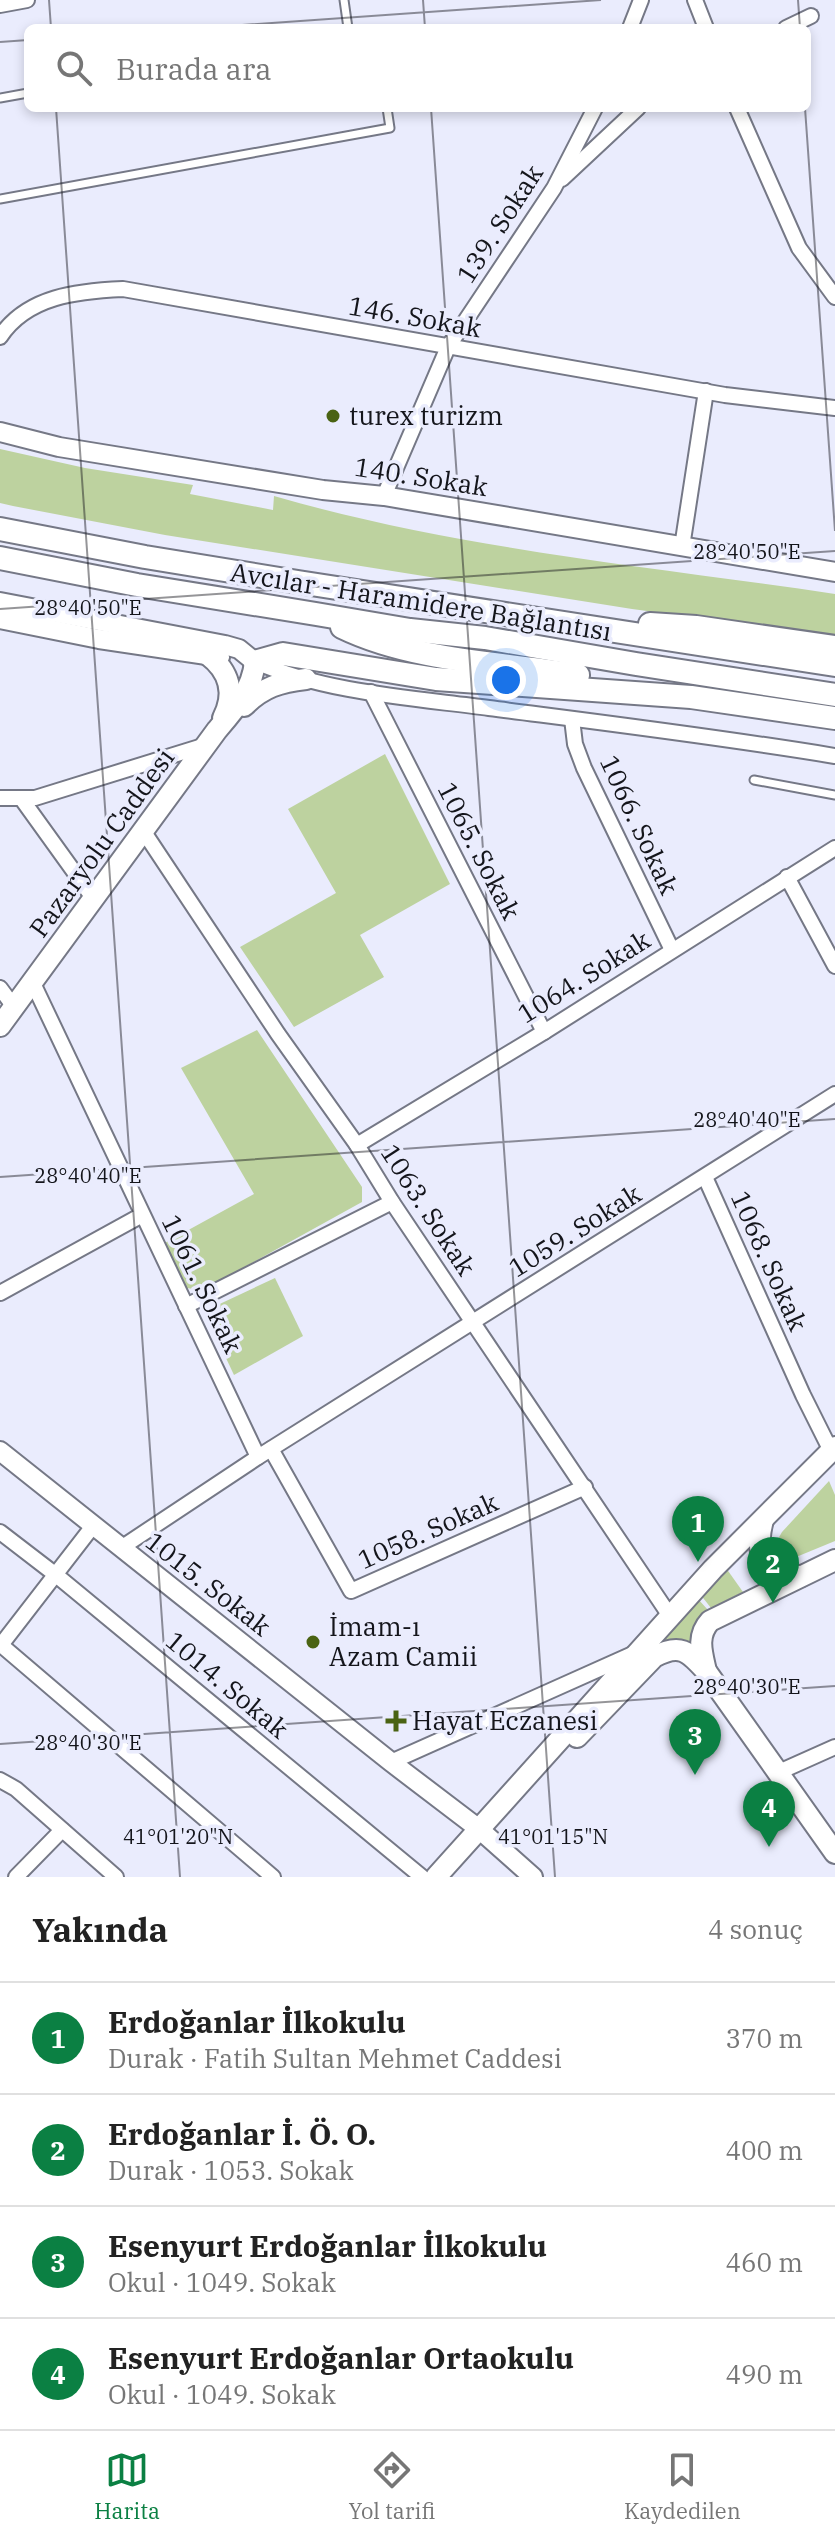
<!DOCTYPE html>
<html lang="tr">
<meta charset="utf-8">
<style>
:root{--surface:#fff;--page:#f2f2f2;--text:#222;--muted:#767676;--line:#e0e0e0;--accent:#0b8043}
body{margin:0;font-family:"IBM Plex Serif",serif;background:var(--page);color:var(--text)}
.you{position:absolute;left:506px;top:680px;width:28px;height:28px;margin:-20px;border:6px solid #fff;border-radius:50%;background:#1a73e8;box-shadow:0 0 0 12px #1a73e833}
.badge{display:grid;place-items:center;width:52px;height:52px;border-radius:50%;background:var(--accent);color:#fff;font-size:26px;font-weight:700}
.pin{position:absolute;translate:-50% -66px;filter:drop-shadow(0 2px 4px #0008)}
.pin::after{content:'';position:absolute;top:42px;width:28px;height:24px;background:inherit;clip-path:polygon(0 0,100% 0,50% 100%)}
.list{margin:0;padding:0;list-style:none}
h2{display:flex;justify-content:space-between;align-items:center;height:104px;margin:0;padding:0 32px;font-size:34px}
h2 small{font-size:26px;font-weight:400;color:var(--muted)}
.list li{display:grid;grid-template-columns:52px 1fr auto;gap:24px;align-items:center;box-sizing:border-box;height:112px;padding:0 32px;border-top:2px solid var(--line)}
.list b{display:block;font-size:30px;white-space:nowrap}
.list p{margin:0;font-size:26px;white-space:nowrap;color:var(--muted)}
.list em{font-size:26px;font-style:normal;color:var(--muted)}
.icon{flex:none;width:44px;height:44px;fill:none;stroke:currentColor;stroke-width:2;stroke-linecap:round;stroke-linejoin:round}
.map{position:relative;flex:none;width:835px;height:1877px;overflow:hidden}
.search{position:absolute;background:var(--surface);box-shadow:0 4px 12px #0003;left:24px;right:24px;top:24px;height:88px;display:flex;align-items:center;gap:20px;box-sizing:border-box;padding:0 28px;border-radius:12px;color:var(--muted);font-size:30px}
.sheet{height:552px;background:var(--surface)}
nav{display:flex;justify-content:space-around;align-items:center;box-sizing:border-box;height:112px;border-top:2px solid var(--line);background:var(--surface);font-size:22px;color:var(--muted)}
nav a{display:grid;justify-items:center;gap:4px}
nav .on{color:var(--accent)}
.map>svg:first-child{display:block}
</style>
<div class="map">
<svg width="835" height="1877" viewBox="0 0 835 1877">
<rect width="100%" height="100%" fill="#eaecfd"/>
<g fill="#bdd29f">
<path d="M 0,449 L 85,468 L 193,485 L 190,494 L 273,510 L 274,496 C 457,549 647,566 835,594 L 835,636 L 632,609 L 165,535 L 13,506 L 0,503 Z"/>
<polygon points="385,754 450,884 360,935 384,977 294,1027 240,947 336,893 288,809"/>
<polygon points="257,1030 362,1187 362,1202 203,1290 186,1288 161,1245 254,1194 181,1068"/>
<polygon points="275,1278 303,1336 234,1375 209,1322 209,1309"/>
<polygon points="829,1481 835,1495 835,1541 784,1562 778,1539 782,1532"/>
<polygon points="726,1568 743,1592 711,1608 700,1594"/>
<polygon points="698,1599 708,1610 694,1625 689,1644 675,1640 659,1644"/>
</g>
<g fill="none" stroke-linecap="round" stroke-linejoin="round">
<defs>
<g id="service">
<polyline points="344,0 348,28"/>
<polyline points="0,98 28,93"/>
<polyline points="0,199 390,128 387,108"/>
<polyline points="754,780 835,795"/>
</g>
<g id="minor">
<polyline points="695,0 706,28"/>
<polyline points="0,5 27,0"/>
<polyline points="630,28 641,0"/>
<polyline points="786,28 811,16"/>
<polyline points="737,108 799,248 835,297"/>
<polyline points="562,179 638,108"/>
<path d="M 0,337 C 27,296 78,291 123,289 L 725,395 L 835,408"/>
<polyline points="384,496 448,347 554,188 595,108"/>
<polyline points="682,547 706,391"/>
<path d="M 256,662 C 326,693 414,698 489,708 C 605,723 720,737 835,756"/>
<polyline points="371,692 544,1032"/>
<polyline points="572,719 575,744 584,768 672,950"/>
<polyline points="0,798 35,798 206,745"/>
<polyline points="21,798 93,898"/>
<polyline points="144,832 278,1034 357,1145 392,1202 670,1616"/>
<polyline points="787,877 835,966"/>
<polyline points="32,981 258,1457 121,1548"/>
<polyline points="0,988 14,1007"/>
<polyline points="357,1145 544,1032 835,848"/>
<polyline points="705,1177 803,1395 831,1451"/>
<polyline points="0,1293 142,1215"/>
<polyline points="186,1306 392,1202"/>
<polyline points="271,1449 351,1591 585,1487"/>
<polyline points="258,1457 835,1094"/>
<polyline points="0,1532 56,1575 422,1877"/>
<polyline points="0,1644 273,1877"/>
<polyline points="1,1645 93,1526"/>
<polyline points="391,1762 635,1653"/>
<polyline points="779,1772 835,1747"/>
<polyline points="0,1780 16,1789 116,1877"/>
<polyline points="16,1877 62,1830"/>
</g>
<g id="tertiary">
<polyline points="0,432 59,447 323,490 384,496 835,572"/>
<polyline points="0,602 225,645 239,649 255,662"/>
<polyline points="0,619 99,639 220,657"/>
<polyline points="0,1451 391,1762 479,1829 533,1877"/>
</g>
<g id="secondary">
<path d="M 208,655 C 229,671 236,693 223,718"/>
<path d="M 244,706 C 263,687 280,682 306,679"/>
<path d="M 0,1026 L 217,730 C 235,709 252,690 255,662"/>
<path d="M 763,1520 C 754,1553 763,1576 801,1576"/>
<path d="M 706,1671 C 702,1653 696,1636 710,1621 L 835,1560"/>
<path d="M 577,1737 L 654,1657 C 680,1643 688,1651 706,1671 L 835,1853"/>
<polyline points="436,1877 713,1569 835,1447"/>
</g>
<g id="trunk">
<polyline points="0,529 145,557 298,582 835,665"/>
<polyline points="0,558 137,585 316,614 410,630 485,638 636,664 835,695"/>
<polyline points="650,624 696,627 835,647"/>
<path d="M 342,627 C 412,661 502,663 578,675"/>
<polyline points="255,662 283,654 436,679 691,697 835,718"/>
</g>
</defs>
<use href="#service" stroke="#757886" stroke-width="11"/>
<use href="#minor" stroke="#757886" stroke-width="18"/>
<use href="#tertiary" stroke="#757886" stroke-width="22"/>
<use href="#secondary" stroke="#757886" stroke-width="24"/>
<use href="#trunk" stroke="#757886" stroke-width="26"/>
<use href="#service" stroke="#fff" stroke-width="7"/>
<use href="#minor" stroke="#fff" stroke-width="14"/>
<use href="#tertiary" stroke="#fff" stroke-width="18"/>
<use href="#secondary" stroke="#fff" stroke-width="20"/>
<use href="#trunk" stroke="#fff" stroke-width="22"/>
</g>
<path fill="none" stroke="#14151b" stroke-width="2" stroke-opacity="0.45" d="M 49,0 L 51,28M 423,0 L 425,28M 798,0 L 800,28M 200,28 L 601,0M 0,42 L 28,40M 56,108 L 180,1877M 431,108 L 555,1877M 805,108 L 835,531M 0,609 L 835,551M 0,1177 L 835,1119M 0,1744 L 835,1686"/>
<g fill="#4a6313" stroke="#eaecfd" stroke-width="3">
<circle cx="333" cy="416" r="8"/>
<circle cx="313" cy="1642" r="8"/>
<path d="M392 1709h8v8h8v8h-8v8h-8v-8h-8v-8h8z"/>
</g>
<g text-anchor="middle" stroke-width="7" stroke-linejoin="round" paint-order="stroke">
<g font-size="26" fill="#14151b" stroke="#eaecfd">
<text transform="translate(500 224) rotate(-57)" y="9">139. Sokak</text>
<text transform="translate(415 317) rotate(10)" y="9">146. Sokak</text>
<text transform="translate(421 477) rotate(9)" y="9">140. Sokak</text>
<text transform="translate(421 602) rotate(9)" y="9">Avcılar - Haramidere Bağlantısı</text>
<text transform="translate(639 825) rotate(65)" y="9">1066. Sokak</text>
<text transform="translate(102 843) rotate(-54)" y="9">Pazaryolu Caddesi</text>
<text transform="translate(479 851) rotate(63)" y="9">1065. Sokak</text>
<text transform="translate(584 977) rotate(-32)" y="9">1064. Sokak</text>
<text transform="translate(428 1210) rotate(57)" y="9">1063. Sokak</text>
<text transform="translate(575 1231) rotate(-32)" y="9">1059. Sokak</text>
<text transform="translate(769 1261) rotate(66)" y="9">1068. Sokak</text>
<text transform="translate(202 1284) rotate(64)" y="9">1061. Sokak</text>
<text transform="translate(428 1531) rotate(-24)" y="9">1058. Sokak</text>
<text transform="translate(208 1584) rotate(38)" y="9">1015. Sokak</text>
<text transform="translate(227 1685) rotate(40)" y="9">1014. Sokak</text>
</g>
<g font-size="26" fill="#14151b" stroke="#eaecfd" text-anchor="start">
<text x="349" y="425">turex turizm</text>
<text x="329" y="1636">İmam-ı<tspan x="329" dy="30">Azam Camii</tspan></text>
<text x="412" y="1730">Hayat Eczanesi</text>
</g>
</g>
<g font-size="20" text-anchor="middle" fill="#14151b" stroke="#eaecfd" stroke-width="7" stroke-linejoin="round" paint-order="stroke">
<text x="747" y="559">28°40'50"E</text>
<text x="88" y="615">28°40'50"E</text>
<text x="747" y="1127">28°40'40"E</text>
<text x="88" y="1183">28°40'40"E</text>
<text x="747" y="1694">28°40'30"E</text>
<text x="88" y="1750">28°40'30"E</text>
<text x="178" y="1844">41°01'20"N</text>
<text x="553" y="1844">41°01'15"N</text>
</g>
</svg>
<div class="you"></div>
<div class="pin badge" style="left:698px;top:1562px">1</div>
<div class="pin badge" style="left:773px;top:1603px">2</div>
<div class="pin badge" style="left:695px;top:1775px">3</div>
<div class="pin badge" style="left:769px;top:1847px">4</div>
<div class="search"><svg class="icon" aria-label="search" viewBox="0 0 24 24"><circle cx="10" cy="10" r="6"/><path d="M15 15l6 6"/></svg>Burada ara</div>
</div>
<section class="sheet">
<h2>Yakında<small>4 sonuç</small></h2>
<ul class="list">
<li><span class="badge">1</span><div><b>Erdoğanlar İlkokulu</b><p>Durak · Fatih Sultan Mehmet Caddesi</p></div><em>370 m</em></li>
<li><span class="badge">2</span><div><b>Erdoğanlar İ. Ö. O.</b><p>Durak · 1053. Sokak</p></div><em>400 m</em></li>
<li><span class="badge">3</span><div><b>Esenyurt Erdoğanlar İlkokulu</b><p>Okul · 1049. Sokak</p></div><em>460 m</em></li>
<li><span class="badge">4</span><div><b>Esenyurt Erdoğanlar Ortaokulu</b><p>Okul · 1049. Sokak</p></div><em>490 m</em></li>
</ul>
</section>
<nav>
<a class="on"><svg class="icon" aria-label="map" viewBox="0 0 24 24"><path d="M3 6l6-2 6 2 6-2v14l-6 2-6-2-6 2zM9 4v14M15 6v14"/></svg>Harita</a>
<a><svg class="icon" aria-label="directions" viewBox="0 0 24 24"><path d="M12 3l9 9-9 9-9-9zM9 14v-3h6M13 9l2 2-2 2"/></svg>Yol tarifi</a>
<a><svg class="icon" aria-label="saved" viewBox="0 0 24 24"><path d="M7 4h10v16l-5-4-5 4z"/></svg>Kaydedilen</a>
</nav>
